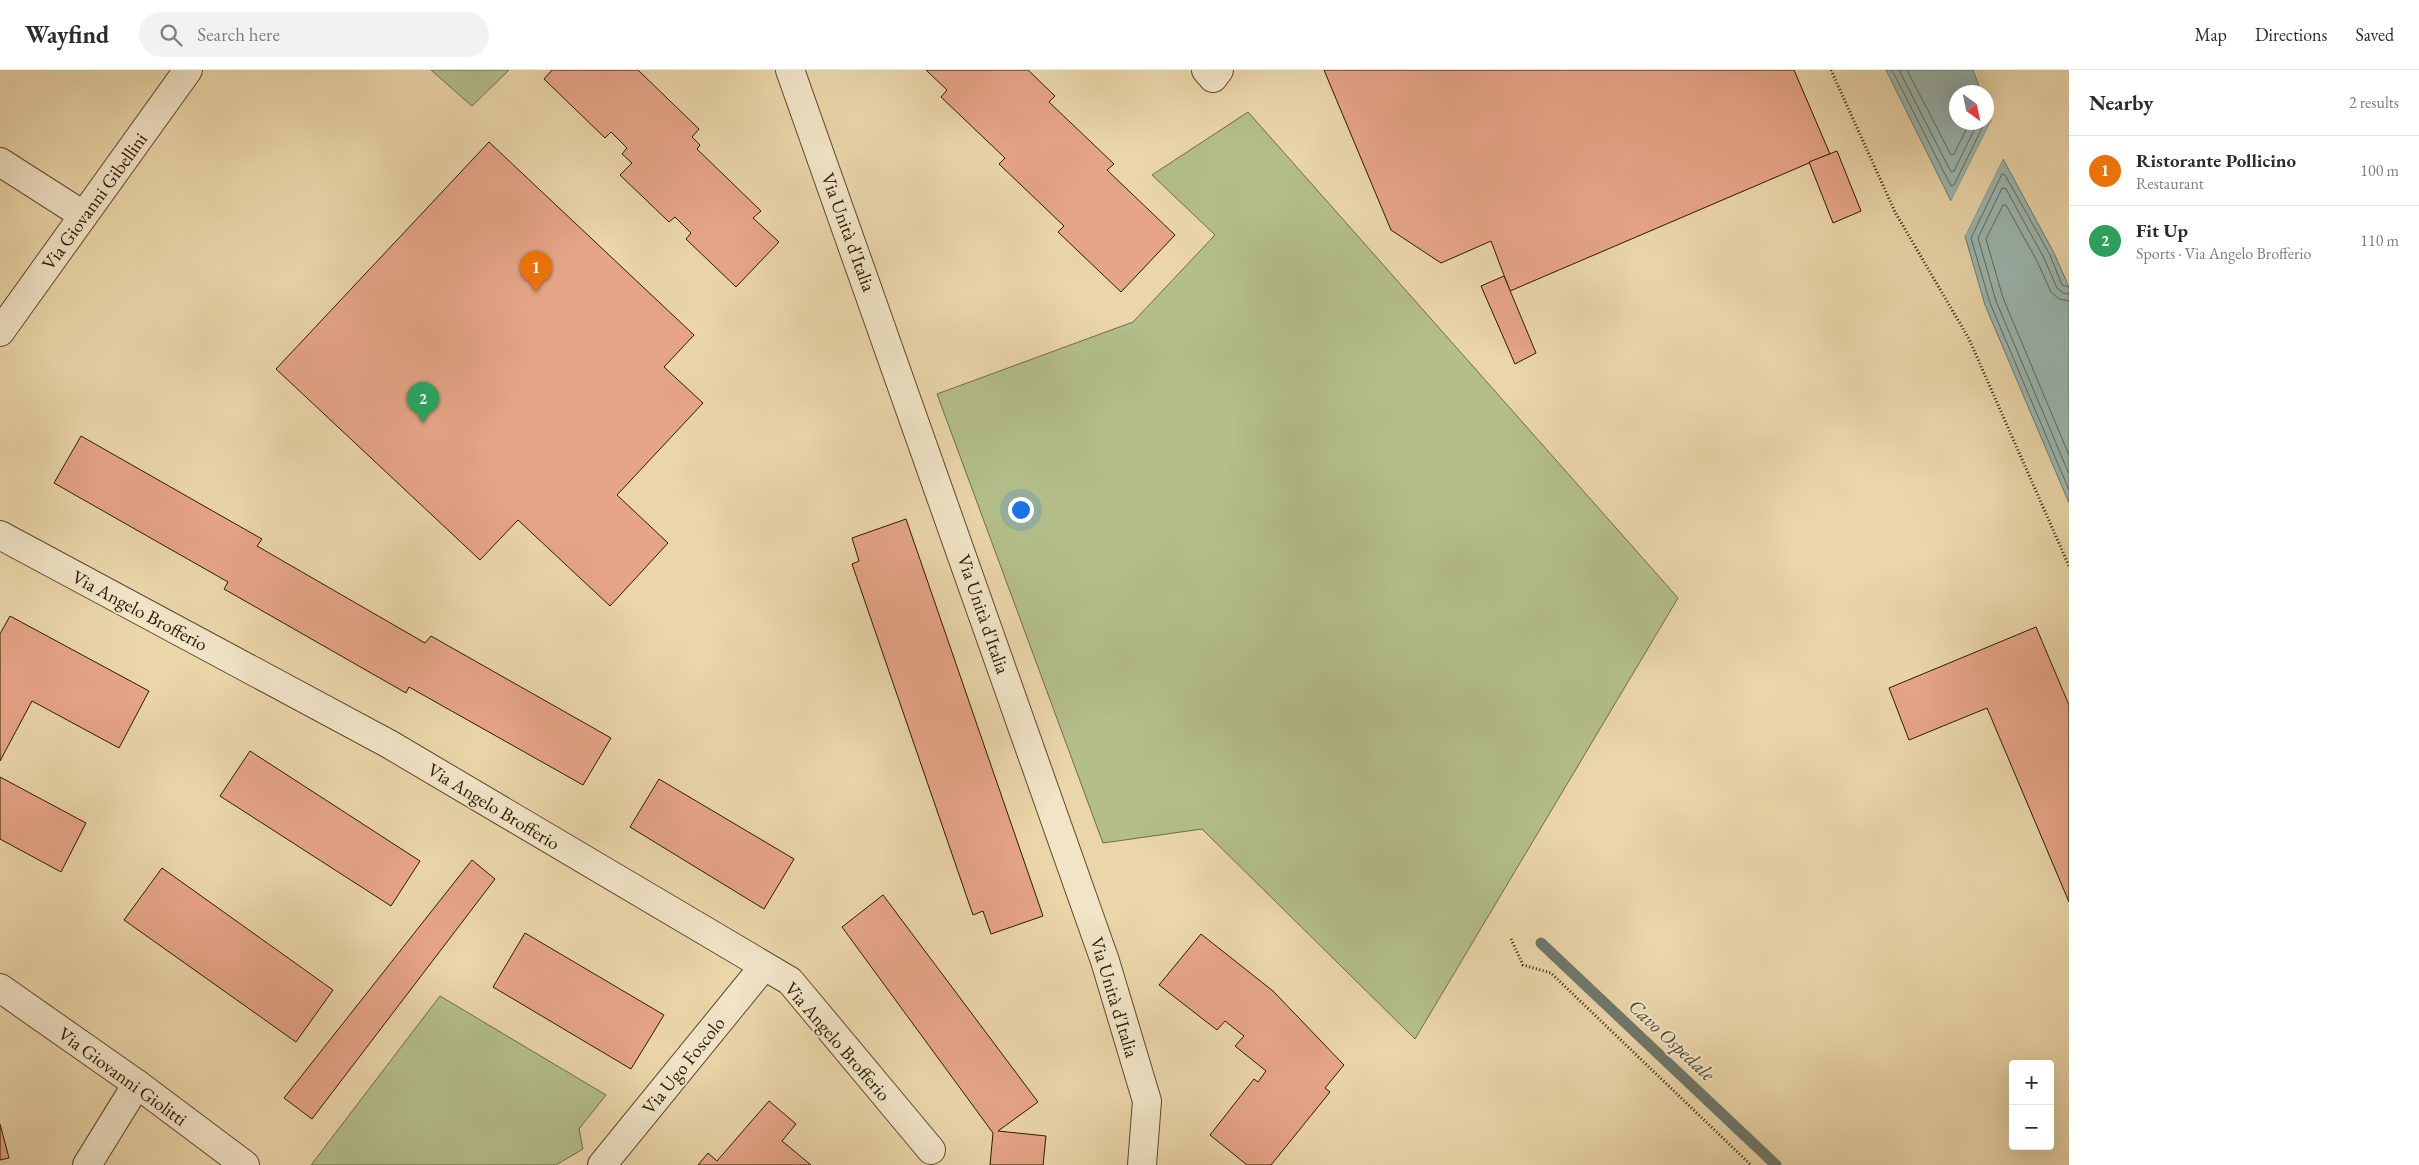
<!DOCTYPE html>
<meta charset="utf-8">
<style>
:root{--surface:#fff;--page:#f2f2f3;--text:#2b2b33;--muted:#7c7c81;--line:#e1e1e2;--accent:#8f2418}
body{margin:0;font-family:"EB Garamond",serif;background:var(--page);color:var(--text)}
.controls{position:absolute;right:15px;bottom:15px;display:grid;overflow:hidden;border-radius:5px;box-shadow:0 5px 20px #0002}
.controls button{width:45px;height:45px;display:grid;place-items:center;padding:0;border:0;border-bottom:1px solid var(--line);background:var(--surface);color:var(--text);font:25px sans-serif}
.compass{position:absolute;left:1949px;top:15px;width:45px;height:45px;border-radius:50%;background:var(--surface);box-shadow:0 5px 20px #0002;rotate:147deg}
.you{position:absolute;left:1020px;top:439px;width:18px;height:18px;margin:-12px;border:4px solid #fff;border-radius:50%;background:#1a73e8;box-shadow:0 0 0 8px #1a73e833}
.badge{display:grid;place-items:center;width:32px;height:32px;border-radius:50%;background:var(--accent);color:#fff;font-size:16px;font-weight:700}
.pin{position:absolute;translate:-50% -41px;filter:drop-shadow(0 1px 2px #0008)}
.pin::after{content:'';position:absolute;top:26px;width:18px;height:15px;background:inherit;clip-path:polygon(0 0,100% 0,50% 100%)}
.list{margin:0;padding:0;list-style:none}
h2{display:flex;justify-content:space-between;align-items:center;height:65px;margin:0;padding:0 20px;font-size:21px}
h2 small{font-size:16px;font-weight:400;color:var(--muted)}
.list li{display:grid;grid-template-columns:32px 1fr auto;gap:15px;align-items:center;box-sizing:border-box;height:70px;padding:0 20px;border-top:1px solid var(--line)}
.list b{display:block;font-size:19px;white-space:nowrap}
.list p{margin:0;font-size:16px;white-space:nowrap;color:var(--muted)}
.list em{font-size:16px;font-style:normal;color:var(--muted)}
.icon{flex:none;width:28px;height:28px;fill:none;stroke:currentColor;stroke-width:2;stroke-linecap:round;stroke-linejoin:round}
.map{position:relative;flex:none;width:2069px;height:1095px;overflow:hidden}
header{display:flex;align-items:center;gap:30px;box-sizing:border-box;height:70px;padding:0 25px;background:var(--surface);border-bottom:1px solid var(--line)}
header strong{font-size:24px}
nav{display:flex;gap:28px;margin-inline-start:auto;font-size:18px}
.search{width:350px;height:45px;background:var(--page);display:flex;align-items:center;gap:12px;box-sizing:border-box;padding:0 18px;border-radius:28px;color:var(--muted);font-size:19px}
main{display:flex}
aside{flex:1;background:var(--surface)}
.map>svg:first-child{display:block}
</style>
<header>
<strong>Wayfind</strong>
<div class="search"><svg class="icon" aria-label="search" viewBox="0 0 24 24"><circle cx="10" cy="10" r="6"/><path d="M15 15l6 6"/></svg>Search here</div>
<nav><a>Map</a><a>Directions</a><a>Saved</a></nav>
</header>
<main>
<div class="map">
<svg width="2069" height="1095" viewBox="0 0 2069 1095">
<rect width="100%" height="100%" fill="#ead6a9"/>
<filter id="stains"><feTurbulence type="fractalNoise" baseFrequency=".004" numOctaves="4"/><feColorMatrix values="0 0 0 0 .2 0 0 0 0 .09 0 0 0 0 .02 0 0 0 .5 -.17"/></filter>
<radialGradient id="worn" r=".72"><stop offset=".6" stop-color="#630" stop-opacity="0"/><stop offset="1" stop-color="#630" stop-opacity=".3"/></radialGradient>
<g fill="#b3be8b" stroke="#706c46">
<polygon points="431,0 509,0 472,36"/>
<polygon points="1248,42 1678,528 1415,969 1202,759 1103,773 937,324 1133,252 1215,165 1152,105"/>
<polygon points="440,926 606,1025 579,1059 583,1079 556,1095 311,1095"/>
</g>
<g fill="#9ab7b1" stroke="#6e786b">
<polygon points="1886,0 1973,0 1981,22 1956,22 1956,52 1986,52 1987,38 1991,51 1951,131"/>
<polygon points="2003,89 2054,183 2069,217 2069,433 1985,235 1965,166"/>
</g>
<g fill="#ead6a9">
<polygon points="1991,51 1993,54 1952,134 1951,131"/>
<polygon points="2003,86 2003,89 1965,166 1964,163"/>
</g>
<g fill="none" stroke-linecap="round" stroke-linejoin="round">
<g stroke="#636859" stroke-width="1">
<polyline points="1892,0 1951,116 1954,115 1985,52"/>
<polyline points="1899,0 1951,102 1954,101 1978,52"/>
<polyline points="1907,0 1951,85 1954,84 1970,52"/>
<polyline points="2069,217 2062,215 2050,185 2005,105 2002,104 1971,168 1990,233 2069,420"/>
<polyline points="2069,224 2063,223 2057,218 2044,188 2006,119 2002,118 1978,168 1996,231 2069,404"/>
<polyline points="2069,231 2059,229 2051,222 2037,191 2006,135 2003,135 1986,169 2003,228 2069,385"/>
</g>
<polyline stroke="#6e786b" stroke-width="11" points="1541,873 1776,1095"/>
</g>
<g fill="#e6a587" stroke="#2c1a01">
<polygon points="552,0 638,0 699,59 692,67 700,75 697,79 761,141 753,148 779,172 736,217 686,169 691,163 675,147 669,152 620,105 632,93 622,84 627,78 611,62 605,68 544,9"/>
<polygon points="926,0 1028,0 1055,26 1049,32 1114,94 1107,100 1175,165 1121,222 1058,162 1064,156 999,94 1005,88 941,27 947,20"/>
<polygon points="1324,0 1794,0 1830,84 1510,221 1491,171 1441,193 1391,160"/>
<polygon points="489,72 694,265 664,297 703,333 617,425 668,473 610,536 518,450 480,490 276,299"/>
<polygon points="1837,81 1861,141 1833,153 1809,92"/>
<polygon points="1504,206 1536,283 1515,294 1481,216"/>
<polygon points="81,366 262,469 257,476 425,573 431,566 611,668 583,715 409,617 406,623 224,519 228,512 54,413"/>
<polygon points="906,449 1043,846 991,864 983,841 973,845 852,494 859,491 852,468"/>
<polygon points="10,546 149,621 119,678 32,631 0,691 0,564"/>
<polygon points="2036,557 2069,635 2069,832 1987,638 1909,670 1889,618"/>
<polygon points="250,681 420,791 391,836 220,726"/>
<polygon points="0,707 86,753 61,802 0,769"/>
<polygon points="659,709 794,789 764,839 630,757"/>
<polygon points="472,790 495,809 312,1049 284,1028"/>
<polygon points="162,798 333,920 296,972 124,850"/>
<polygon points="883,825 1038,1032 998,1061 1046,1066 1043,1095 990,1095 993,1063 842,857"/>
<polygon points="525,863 664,945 631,999 493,917"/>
<polygon points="1201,864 1273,921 1344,995 1325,1018 1330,1022 1271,1095 1247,1095 1210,1065 1254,1009 1258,1012 1266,1001 1235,976 1244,966 1225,951 1217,960 1159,915"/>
<polygon points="769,1031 796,1054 782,1071 811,1095 698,1095 708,1083 717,1091"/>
<polygon points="0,1054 9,1088 0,1090"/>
</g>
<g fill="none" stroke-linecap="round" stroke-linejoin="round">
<defs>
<g id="minor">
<polyline points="790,0 1105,891 1147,1031 1142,1095"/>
<polyline points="1206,0 1213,8 1219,0"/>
<polyline points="0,92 83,145"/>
<polyline points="0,262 188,0"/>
<polyline points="0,465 389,674 790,911 931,1080"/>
<polyline points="0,918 137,1014 245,1095"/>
<polyline points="87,1095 137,1014"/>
<polyline points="602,1095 764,896"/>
</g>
</defs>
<use href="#minor" stroke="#5c492b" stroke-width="30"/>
<g stroke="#2c1a01" stroke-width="3" stroke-dasharray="1 2.5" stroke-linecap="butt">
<polyline points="1831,0 1895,142 1969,269 2069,496"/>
<polyline points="1511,869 1523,895 1551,903 1751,1095"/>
</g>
<use href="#minor" stroke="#f1e4c7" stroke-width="28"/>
</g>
<g text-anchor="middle" stroke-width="4" stroke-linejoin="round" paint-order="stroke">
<g font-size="19" fill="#2c1a01" stroke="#f1e4c7">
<text transform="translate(94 131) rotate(-54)" y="7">Via Giovanni Gibellini</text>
<text transform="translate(849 162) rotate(70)" y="7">Via Unità d'Italia</text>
<text transform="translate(140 540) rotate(28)" y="7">Via Angelo Brofferio</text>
<text transform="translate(984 544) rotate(71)" y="7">Via Unità d'Italia</text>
<text transform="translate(494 736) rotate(31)" y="7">Via Angelo Brofferio</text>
<text transform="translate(1115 927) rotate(73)" y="7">Via Unità d'Italia</text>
<text transform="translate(838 971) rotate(49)" y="7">Via Angelo Brofferio</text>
<text transform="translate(683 995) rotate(-51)" y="7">Via Ugo Foscolo</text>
<text transform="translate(123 1006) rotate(36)" y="7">Via Giovanni Giolitti</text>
</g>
<g font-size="20" font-style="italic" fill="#4d4936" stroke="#f1e4c7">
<text transform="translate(1672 970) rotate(43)" y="7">Cavo Ospedale</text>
</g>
</g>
<rect width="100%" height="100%" filter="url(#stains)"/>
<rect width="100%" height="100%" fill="url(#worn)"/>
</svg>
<div class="controls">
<button>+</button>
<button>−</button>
</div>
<svg class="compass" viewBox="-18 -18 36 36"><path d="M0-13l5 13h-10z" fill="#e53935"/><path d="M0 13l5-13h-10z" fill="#7c7c81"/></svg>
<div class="you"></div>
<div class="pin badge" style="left:536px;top:222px;background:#e8710a">1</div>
<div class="pin badge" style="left:423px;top:353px;background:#2e9e5b">2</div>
</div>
<aside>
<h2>Nearby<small>2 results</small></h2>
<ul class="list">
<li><span class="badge" style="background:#e8710a">1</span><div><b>Ristorante Pollicino</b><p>Restaurant</p></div><em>100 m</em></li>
<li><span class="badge" style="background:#2e9e5b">2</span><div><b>Fit Up</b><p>Sports · Via Angelo Brofferio</p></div><em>110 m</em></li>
</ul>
</aside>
</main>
